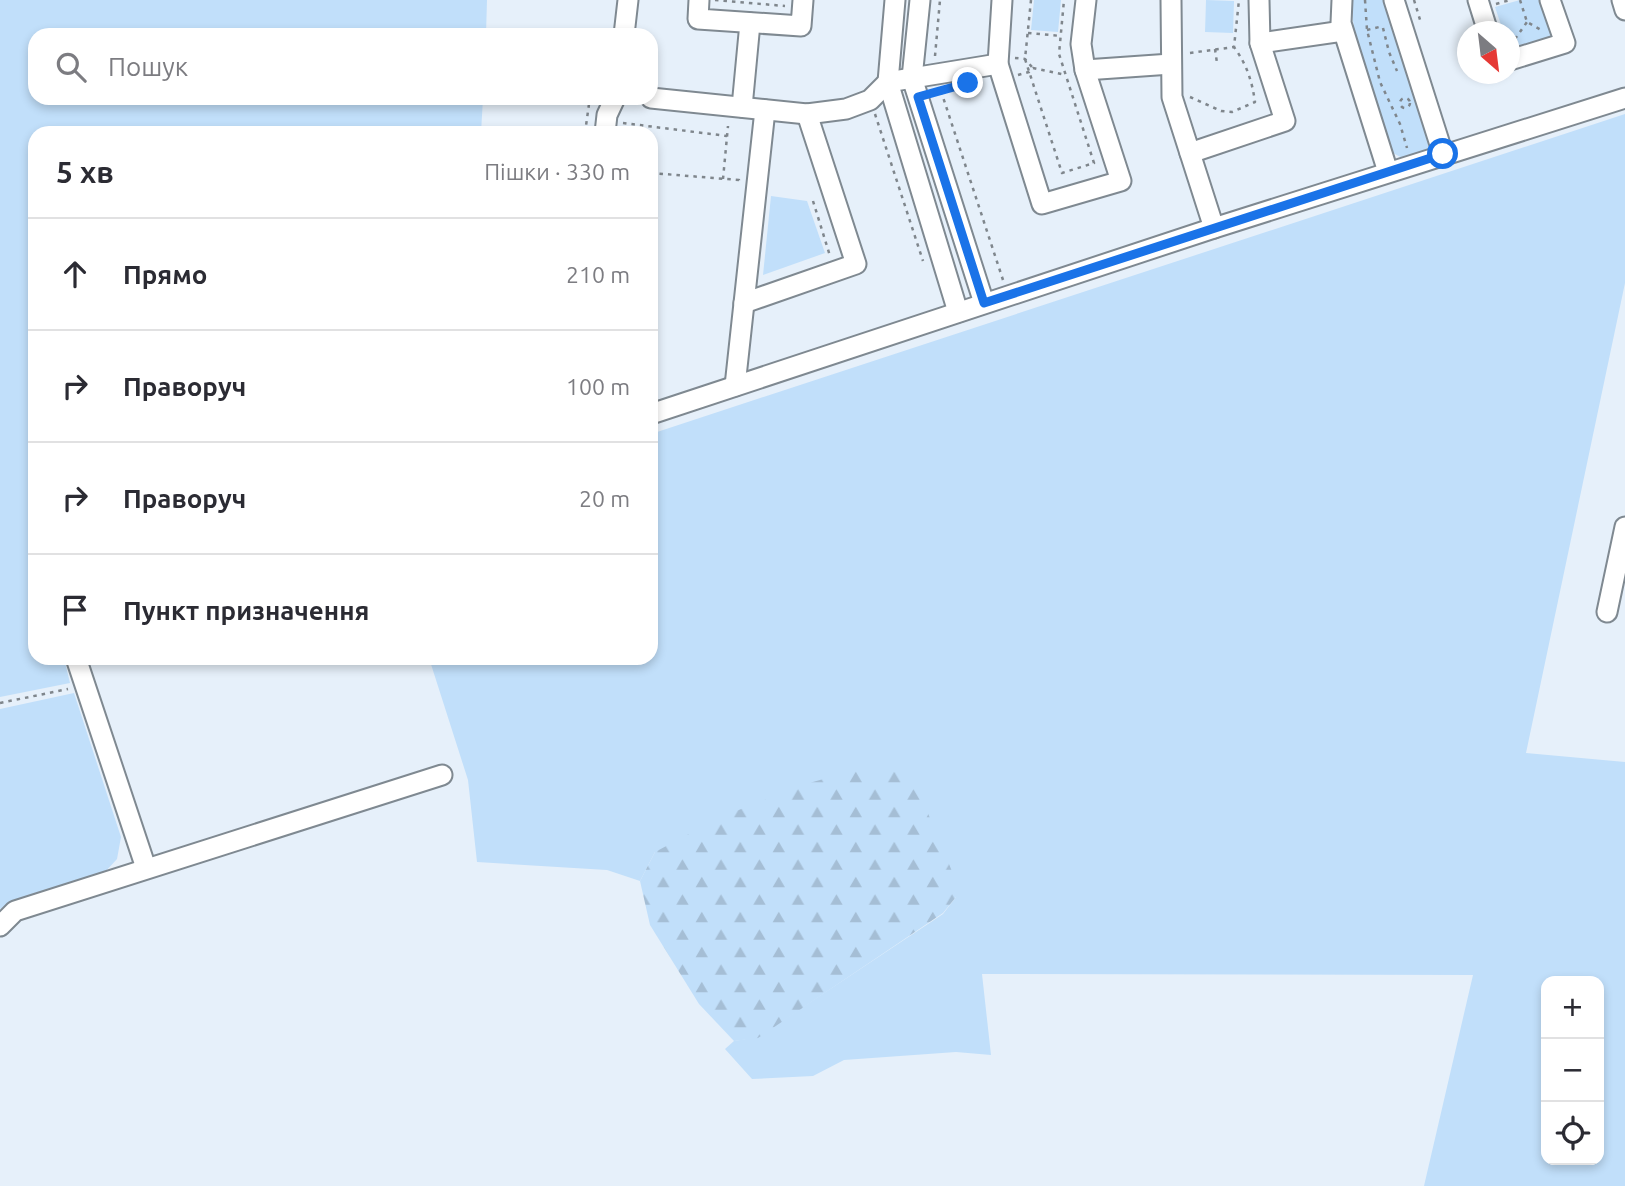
<!DOCTYPE html>
<html lang="uk">
<meta charset="utf-8">
<style>
:root{--surface:#fff;--page:#f2f2f3;--text:#2b2b33;--muted:#7c7c81;--line:#e1e1e2}
body{margin:0;font-family:Ubuntu,sans-serif;background:var(--page);color:var(--text)}
.controls{position:absolute;right:21px;bottom:21px;display:grid;overflow:hidden;border-radius:14px;box-shadow:0 4px 10px #0003}
.controls button{width:63px;height:63px;display:grid;place-items:center;padding:0;border:0;border-bottom:2px solid var(--line);background:var(--surface);color:var(--text);font:35px sans-serif}
.compass{position:absolute;left:1457px;top:21px;width:63px;height:63px;border-radius:50%;background:var(--surface);box-shadow:0 4px 10px #0003;rotate:152deg}
.stop{position:absolute;width:21px;height:21px;margin:-16px;border:5px solid #1a73e8;border-radius:50%;background:#fff}
.stop.end{background:#1a73e8;border-color:#fff;box-shadow:0 2px 7px #0008}
.list{margin:0;padding:0;list-style:none}
h2{display:flex;justify-content:space-between;align-items:center;height:91px;margin:0;padding:0 28px;font-size:30px}
h2 small{font-size:23px;font-weight:400;color:var(--muted)}
.list li{display:grid;grid-template-columns:46px 1fr auto;gap:21px;align-items:center;box-sizing:border-box;height:112px;padding:0 28px;border-top:2px solid var(--line)}
.list b{display:block;font-size:26px;white-space:nowrap}
.list em{font-size:23px;font-style:normal;color:var(--muted)}
.icon{flex:none;width:38px;height:38px;fill:none;stroke:currentColor;stroke-width:2;stroke-linecap:round;stroke-linejoin:round}
.map{position:relative;flex:none;width:1625px;height:1186px;overflow:hidden}
.search{position:absolute;background:var(--surface);box-shadow:0 4px 10px #0003;left:28px;top:28px;width:630px;height:77px;display:flex;align-items:center;gap:18px;box-sizing:border-box;padding:0 24px;border-radius:21px;color:var(--muted);font-size:26px}
.panel{position:absolute;background:var(--surface);box-shadow:0 4px 10px #0003;left:28px;top:126px;width:630px;height:539px;border-radius:21px}
.map>svg:first-child{display:block}
</style>
<div class="map">
<svg width="1625" height="1186" viewBox="0 0 1625 1186">
<defs>
<pattern id="forest-firs" width="22" height="20" patternUnits="userSpaceOnUse" patternTransform="scale(1.75)"><rect width="22" height="20" fill="#c1dffa"/><path d="M5 1l3.5 6h-7zM16 11l3.5 6h-7z" fill="#a5bed5"/></pattern>
</defs>
<rect width="100%" height="100%" fill="#e6f0fa"/>
<g fill="#c1dffa" fill-rule="evenodd">
<polygon points="0,0 487,0 486,35 35,35 35,98 483,98 481,133 35,133 35,658 64,658 70,683 0,697"/>
<polygon points="1034,0 1061,0 1058,32 1031,30"/>
<polygon points="1206,0 1234,1 1233,33 1205,32"/>
<path d="M 1352,0 L 1390,0 L 1432,151 L 1406,160 L 1393,153 C 1379,110 1350,43 1352,0 Z"/>
<polygon points="1520,0 1545,0 1556,35 1510,51 1510,32 1503,31 1495,7"/>
<path d="M 1625,114 L 1625,283 L 1526,753 L 1625,762 L 1625,1186 L 1424,1186 L 1473,975 L 982,974 L 991,1055 L 956,1052 L 844,1060 L 813,1076 L 752,1079 L 725,1049 L 734,1041 L 758,1037 L 943,914 L 956,897 L 655,852 L 640,881 L 607,870 L 477,862 L 468,780 L 429,658 L 651,658 L 651,434 ZM 1546,981 L 1599,981 L 1599,1160 L 1546,1160 Z"/>
<polygon points="771,196 807,201 825,253 763,275"/>
<polygon points="74,693 121,837 117,859 104,873 13,901 0,909 0,709"/>
</g>
<polygon fill="url(#forest-firs)" points="896,764 910,770 956,881 956,897 943,913 758,1038 734,1041 699,1004 650,925 640,881 655,852 723,816 806,784 858,769"/>
<g fill="none" stroke-linecap="round" stroke-linejoin="round">
<defs>
<g id="minor">
<polyline points="699,0 698,19 801,26 803,0"/>
<polyline points="895,0 888,82 958,312"/>
<polyline points="920,0 912,78 984,303"/>
<polyline points="1002,0 998,64 1042,204 1121,181 1085,70 1081,44 1086,0"/>
<polyline points="1171,0 1172,97 1214,228"/>
<polyline points="1342,0 1341,23 1388,172"/>
<polyline points="1394,0 1443,154"/>
<polyline points="1478,0 1488,32"/>
<polyline points="1622,0 1625,10"/>
<polyline points="624,35 628,0"/>
<polyline points="1260,43 1343,31"/>
<polyline points="1510,60 1565,43 1550,0"/>
<polyline points="1085,70 1171,64"/>
<polyline points="651,98 807,114 846,109 870,100 888,82 998,64"/>
<polyline points="742,107 750,23"/>
<polyline points="605,133 607,115 615,98"/>
<polyline points="1190,153 1285,121 1260,43 1259,0"/>
<polyline points="744,303 856,264 807,114"/>
<polyline points="735,386 765,110"/>
<polyline points="651,414 1214,228 1625,98"/>
<polyline points="1607,612 1625,527"/>
<polyline points="77,661 146,868"/>
<polyline points="0,926 15,911 442,775"/>
</g>
</defs>
<use href="#minor" stroke="#7f8991" stroke-width="23"/>
<g stroke="#7f868c" stroke-width="2.5" stroke-dasharray="3.5 5" stroke-linecap="butt">
<polyline points="715,0 785,6"/>
<polyline points="1031,0 1025,59 1062,173 1094,163 1059,54 1064,0"/>
<polyline points="1365,0 1367,30 1380,82 1400,124 1407,148"/>
<polyline points="1414,0 1421,23"/>
<polyline points="1520,0 1527,22 1543,31"/>
<polyline points="1496,4 1510,0"/>
<polyline points="1383,28 1389,52 1397,71"/>
<polyline points="1367,30 1383,26"/>
<polyline points="1028,33 1061,36"/>
<polyline points="1515,39 1527,22"/>
<polyline points="1215,49 1217,63"/>
<polyline points="1190,53 1234,47"/>
<polyline points="935,56 940,0"/>
<polyline points="1015,58 1025,59 1032,67"/>
<polyline points="1487,74 1489,74"/>
<polyline points="1018,75 1029,72 1033,68 1066,75"/>
<polyline points="941,91 1003,280"/>
<path d="M 1190,97 L 1221,111 L 1232,112 L 1255,102 C 1252,81 1247,65 1234,47 L 1239,0"/>
<circle cx="1405" cy="103" r="5"/>
<polyline points="875,114 923,261"/>
<polyline points="623,123 727,136"/>
<polyline points="585,133 589,104"/>
<polyline points="651,173 739,180 739,183"/>
<polyline points="723,179 728,126"/>
<polyline points="813,201 830,256"/>
<polyline points="0,703 68,689"/>
</g>
<use href="#minor" stroke="#fff" stroke-width="19"/>
</g>
<g fill="none" stroke-linecap="round" stroke-linejoin="round">
<polyline stroke="#1a73e8" stroke-width="9" points="968,83 918,97 984,303 1443,154"/>
</g>
</svg>
<div class="controls">
<button>+</button>
<button>−</button>
<button><svg class="icon" aria-label="locate" viewBox="0 0 24 24"><circle cx="12" cy="12" r="6"/><path d="M12 2v4M12 18v4M2 12h4M18 12h4"/></svg></button>
</div>
<svg class="compass" viewBox="-18 -18 36 36"><path d="M0-13l5 13h-10z" fill="#e53935"/><path d="M0 13l5-13h-10z" fill="#7c7c81"/></svg>
<div class="stop" style="left:1443px;top:154px"></div>
<div class="stop end" style="left:968px;top:83px"></div>
<div class="search"><svg class="icon" aria-label="search" viewBox="0 0 24 24"><circle cx="10" cy="10" r="6"/><path d="M15 15l6 6"/></svg>Пошук</div>
<section class="panel">
<h2>5 хв<small>Пішки · 330 m</small></h2>
<ul class="list">
<li><svg class="icon" aria-label="ahead" viewBox="0 0 24 24"><path d="M12 20V5M6 11l6-6 6 6"/></svg><div><b>Прямо</b></div><em>210 m</em></li>
<li><svg class="icon" aria-label="right" viewBox="0 0 24 24"><path d="M7 20v-9h11M14 6l5 5-5 5"/></svg><div><b>Праворуч</b></div><em>100 m</em></li>
<li><svg class="icon" aria-label="right" viewBox="0 0 24 24"><path d="M7 20v-9h11M14 6l5 5-5 5"/></svg><div><b>Праворуч</b></div><em>20 m</em></li>
<li><svg class="icon" aria-label="arrive" viewBox="0 0 24 24"><path d="M6 21V4h12l-3 4 3 4H6"/></svg><div><b>Пункт призначення</b></div></li>
</ul>
</section>
</div>
